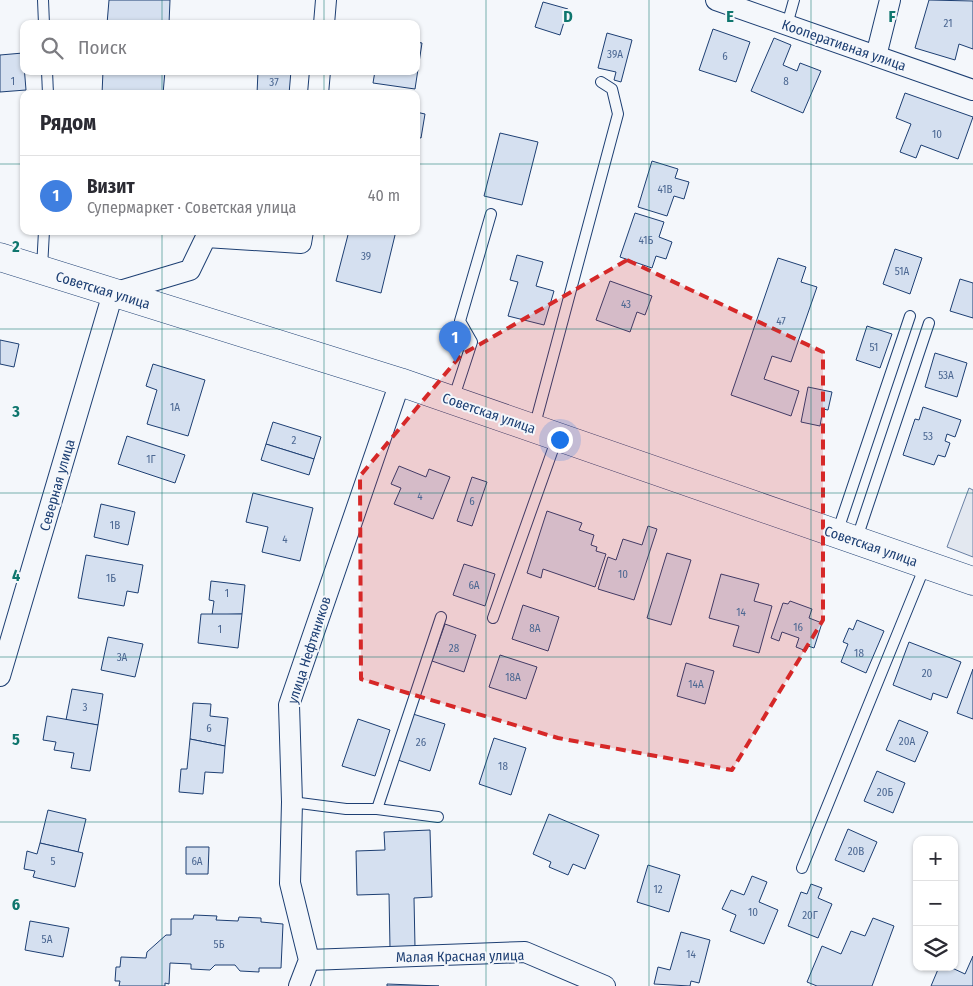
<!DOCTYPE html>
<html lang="ru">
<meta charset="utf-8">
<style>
:root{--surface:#fff;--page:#f2f2f3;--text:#2b2b33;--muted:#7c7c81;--line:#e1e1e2;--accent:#0b8043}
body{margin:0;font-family:"Fira Sans Condensed",sans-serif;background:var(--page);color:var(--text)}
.controls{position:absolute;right:15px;bottom:15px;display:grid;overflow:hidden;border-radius:10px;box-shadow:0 1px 4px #0004}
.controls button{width:45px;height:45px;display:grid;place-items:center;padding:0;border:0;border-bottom:1px solid var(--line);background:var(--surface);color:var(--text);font:25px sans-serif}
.you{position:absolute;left:559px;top:439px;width:18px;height:18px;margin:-12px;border:4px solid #fff;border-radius:50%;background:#1a73e8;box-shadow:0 0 0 8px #1a73e833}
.badge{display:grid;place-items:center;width:32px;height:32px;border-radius:50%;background:var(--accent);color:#fff;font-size:16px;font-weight:700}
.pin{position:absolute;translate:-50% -41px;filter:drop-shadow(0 1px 2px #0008)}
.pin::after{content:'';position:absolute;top:26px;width:18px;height:15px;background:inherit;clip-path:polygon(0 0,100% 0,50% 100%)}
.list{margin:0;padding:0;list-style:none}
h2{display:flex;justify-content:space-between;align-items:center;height:65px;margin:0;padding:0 20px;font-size:21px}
h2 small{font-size:16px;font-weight:400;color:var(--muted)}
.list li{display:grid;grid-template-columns:32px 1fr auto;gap:15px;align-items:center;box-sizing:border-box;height:80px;padding:0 20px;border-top:1px solid var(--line)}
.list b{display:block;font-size:19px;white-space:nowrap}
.list p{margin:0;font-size:16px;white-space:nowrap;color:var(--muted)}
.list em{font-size:16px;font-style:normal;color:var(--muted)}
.icon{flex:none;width:28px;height:28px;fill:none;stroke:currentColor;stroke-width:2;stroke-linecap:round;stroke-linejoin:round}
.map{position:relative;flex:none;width:973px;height:986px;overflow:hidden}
.search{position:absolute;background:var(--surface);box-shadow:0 1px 4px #0004;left:20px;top:20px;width:400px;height:55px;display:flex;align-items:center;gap:12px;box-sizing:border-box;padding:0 18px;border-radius:10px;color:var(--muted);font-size:19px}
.panel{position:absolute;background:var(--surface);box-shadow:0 1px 4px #0004;left:20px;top:90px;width:400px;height:145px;border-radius:10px}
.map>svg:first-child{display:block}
</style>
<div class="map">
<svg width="973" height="986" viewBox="0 0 973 986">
<rect width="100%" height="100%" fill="#f4f7fb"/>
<polygon fill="#e3e8f0" stroke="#687fa3" points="969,488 973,490 973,557 947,547"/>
<g fill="#d5e0f0" stroke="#1d3f73">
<polygon points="109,0 170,0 169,24 107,24"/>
<polygon points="929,0 973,1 973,49 959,44 955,60 915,48"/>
<polygon points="543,2 568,9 560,35 535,27"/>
<polygon points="169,21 206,24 169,24"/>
<polygon points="713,29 750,42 736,82 699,70"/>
<polygon points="607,33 632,40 621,82 614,80 616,72 598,68"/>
<polygon points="774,38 791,45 783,65 797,71 800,63 821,71 803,113 751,91"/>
<polygon points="416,42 422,43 415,89 373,83 375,71 416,71"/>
<polygon points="23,53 26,90 0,92 0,55"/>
<polygon points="103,71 165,71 163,94 102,94"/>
<polygon points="258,71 291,71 289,94 257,94"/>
<polygon points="905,93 973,117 958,159 921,145 916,158 900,152 911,124 896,118"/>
<polygon points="416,112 425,114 421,138 416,137"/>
<polygon points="500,133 538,142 522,205 484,196"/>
<polygon points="652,161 678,169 675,178 689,182 684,199 674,196 667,216 638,207"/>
<polygon points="635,213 664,222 659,237 672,242 666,259 656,256 652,268 620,257"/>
<polygon points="349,231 396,231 381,293 336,281"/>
<polygon points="895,249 922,258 910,294 883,284"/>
<polygon points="517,255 543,262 536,286 554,291 544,325 508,316 518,282 510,280"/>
<polygon points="778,258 806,267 801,282 817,287 791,362 772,356 764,379 799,391 791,416 731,395"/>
<polygon points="960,279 973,283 973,318 950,311"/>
<polygon points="610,281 652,296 645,315 637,312 630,332 596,320"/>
<polygon points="867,326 892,334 880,368 856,360"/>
<polygon points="0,340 19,344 14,367 0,364"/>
<polygon points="935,353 967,363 957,397 925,387"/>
<polygon points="153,364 205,380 188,436 147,424 157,390 146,386"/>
<polygon points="808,387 832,392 828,410 823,409 820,426 801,422"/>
<polygon points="923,407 961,420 955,437 947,434 945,441 950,443 945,457 938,455 934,465 903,455 915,419 919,420"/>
<polygon points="273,422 321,437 314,459 266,444"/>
<polygon points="127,436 185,455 175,483 118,464"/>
<polygon points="266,444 314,459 309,475 261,460"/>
<polygon points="399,466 426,477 429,469 450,477 433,519 394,504 401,488 391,484"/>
<polygon points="472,477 487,482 472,526 457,521"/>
<polygon points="253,493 313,508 300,561 262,552 268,527 246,522"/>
<polygon points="101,504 135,512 128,545 94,537"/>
<polygon points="547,511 582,523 579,530 594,535 591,545 597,547 596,551 606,554 595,587 543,569 541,578 527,573"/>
<polygon points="648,526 657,529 634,600 598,589 608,557 616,560 623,539 642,545"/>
<polygon points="667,553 691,560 671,625 647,618"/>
<polygon points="86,555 143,565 138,593 127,591 124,606 78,598"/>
<polygon points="464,564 495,574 485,606 453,595"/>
<polygon points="721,574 759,584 754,601 772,606 759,653 733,646 739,626 709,618"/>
<polygon points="211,581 245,585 242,614 212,615 214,601 209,600"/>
<polygon points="790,601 812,609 809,618 822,623 814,648 808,646 806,651 796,647 799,638 782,632 779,641 771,638 783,603 788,604"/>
<polygon points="523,605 559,617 548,651 512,639"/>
<polygon points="201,614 242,614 238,648 198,643"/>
<polygon points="857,620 884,631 866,673 841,662 848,644 843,642 849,628 853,630"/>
<polygon points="445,624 476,635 464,672 432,661"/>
<polygon points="108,637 143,644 135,677 101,670"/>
<polygon points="909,642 961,662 947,698 933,693 931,700 893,685"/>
<polygon points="500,655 537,667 526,699 489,687"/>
<polygon points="686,663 714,671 705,704 677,696"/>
<polygon points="973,669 973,719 957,713"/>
<polygon points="72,689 103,694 98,725 66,720"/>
<polygon points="193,703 211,704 210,716 228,718 225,746 190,739"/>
<polygon points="413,714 445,724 430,771 398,760"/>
<polygon points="47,716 98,725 90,771 71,768 74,753 54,750 56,742 43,740"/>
<polygon points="358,719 390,730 375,776 342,766"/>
<polygon points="899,720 928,732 915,762 886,750"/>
<polygon points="494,738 526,748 511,795 479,784"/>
<polygon points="190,739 225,746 223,773 205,772 203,794 179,792 181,769 187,769"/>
<polygon points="877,771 905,783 893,813 864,801"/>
<polygon points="48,810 86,819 78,852 40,843"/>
<polygon points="549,814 599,835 585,869 573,864 568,875 549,867 551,862 533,854"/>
<polygon points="848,829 877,842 864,872 835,860"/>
<polygon points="430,830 432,897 414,898 415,947 390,948 389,894 357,895 356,851 385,850 384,832"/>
<polygon points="40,843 83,853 75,887 33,877 35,871 24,869 27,851 37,854"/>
<polygon points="186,847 209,847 208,874 186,874"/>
<polygon points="648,865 680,875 669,912 637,902"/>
<polygon points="752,876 767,882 759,902 778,910 764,944 730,931 736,915 722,909 731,890 744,895"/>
<polygon points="811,884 822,888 818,898 832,904 818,938 788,926 801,892 807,894"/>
<polygon points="194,915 217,916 216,920 238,921 239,917 261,918 261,922 283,924 281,968 259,968 259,972 240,971 235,965 215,965 210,970 191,969 191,964 170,963 169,984 165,983 165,986 119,986 120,981 115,981 116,967 120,967 121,957 146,958 147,952 166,935 171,935 171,919 193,919"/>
<polygon points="873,918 894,926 872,986 817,986 807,982 822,946 841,954 851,931 865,936"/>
<polygon points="30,921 69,928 63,957 25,950"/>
<polygon points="681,932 710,940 699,983 691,981 690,986 654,984 658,967 670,970"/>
<polygon points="973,956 973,986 931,986 939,967 950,967 965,974"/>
<polygon points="387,984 439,986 387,986"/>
</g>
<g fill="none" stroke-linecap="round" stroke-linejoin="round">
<defs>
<g id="lane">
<polyline points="43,0 44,24"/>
<polyline points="787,25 794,0"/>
<polyline points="47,71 48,94"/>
<polyline points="42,268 44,231"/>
<polyline points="453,400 472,342 460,321 491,214"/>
<polyline points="534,428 618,114 612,89 601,82"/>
<polyline points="837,533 910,316"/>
<polyline points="856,541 929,323"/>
<polyline points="493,618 557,438"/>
<polyline points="292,802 346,809 377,809 441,617"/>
<polyline points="377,809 438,817"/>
<polyline points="802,868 925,566"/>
</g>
<g id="street">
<polyline points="716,0 973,90"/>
<polyline points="324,24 326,0"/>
<polyline points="876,56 890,0"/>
<polyline points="318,94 320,71"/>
<polyline points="0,676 113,293 190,270 206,237 301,243 303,231"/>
<polyline points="309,960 525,952 605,986"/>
<polyline points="299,986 309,960 290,883 292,802 289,705 400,382"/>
</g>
<polyline id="secondary" points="0,257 400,382 973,581"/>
</defs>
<use href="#lane" stroke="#1d3f73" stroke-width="12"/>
<use href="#street" stroke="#1d3f73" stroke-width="22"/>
<use href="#secondary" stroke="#1d3f73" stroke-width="29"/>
<use href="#lane" stroke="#f4f7fb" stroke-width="10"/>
<use href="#street" stroke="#f4f7fb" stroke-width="20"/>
<use href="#secondary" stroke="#f4f7fb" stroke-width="28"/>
</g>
<path fill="#d62828" fill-opacity="0.2" stroke="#d62828" stroke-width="4" stroke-dasharray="10 6" stroke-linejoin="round" d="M 627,260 L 823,352 L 823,620 L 732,770 L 558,738 L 361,679 L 360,476 L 461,355 Z"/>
<path fill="none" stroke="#0f766e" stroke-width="1" stroke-opacity="0.55" d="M 162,0 L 162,24M 324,0 L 324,24M 486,0 L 486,986M 649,0 L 649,986M 811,0 L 811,986M 162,71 L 162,94M 324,71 L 324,94M 0,164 L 24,164M 416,164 L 973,164M 162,231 L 162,986M 324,231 L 324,986M 0,329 L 973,329M 0,493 L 973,493M 0,657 L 973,657M 0,822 L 973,822"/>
<g text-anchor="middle" stroke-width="4" stroke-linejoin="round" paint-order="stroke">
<g font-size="11" fill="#4b6792">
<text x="948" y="27">21</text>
<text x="615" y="58">39А</text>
<text x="725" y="60">6</text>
<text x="13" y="85">1</text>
<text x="786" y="85">8</text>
<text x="274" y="86">37</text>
<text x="937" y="138">10</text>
<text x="665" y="193">41В</text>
<text x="646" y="244">41Б</text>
<text x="366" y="260">39</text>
<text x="902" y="275">51А</text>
<text x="626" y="308">43</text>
<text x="781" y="325">47</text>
<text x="874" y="351">51</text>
<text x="946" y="379">53А</text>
<text x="175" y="411">1А</text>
<text x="928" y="440">53</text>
<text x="294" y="444">2</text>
<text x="151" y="463">1Г</text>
<text x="420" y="500">4</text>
<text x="472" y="505">6</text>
<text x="115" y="529">1В</text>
<text x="285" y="543">4</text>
<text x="623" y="578">10</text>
<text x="111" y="582">1Б</text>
<text x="474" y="589">6А</text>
<text x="227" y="597">1</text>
<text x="741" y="616">14</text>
<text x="798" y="631">16</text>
<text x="535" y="632">8А</text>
<text x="220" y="633">1</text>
<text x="454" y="652">28</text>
<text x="859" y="657">18</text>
<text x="122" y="661">3А</text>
<text x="927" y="677">20</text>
<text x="513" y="681">18А</text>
<text x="696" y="688">14А</text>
<text x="85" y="711">3</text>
<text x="209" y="732">6</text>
<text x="907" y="745">20А</text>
<text x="421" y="746">26</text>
<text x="503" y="770">18</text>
<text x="885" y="796">20Б</text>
<text x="856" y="855">20В</text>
<text x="53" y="865">5</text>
<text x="197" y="865">6А</text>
<text x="658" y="893">12</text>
<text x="753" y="916">10</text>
<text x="810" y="919">20Г</text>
<text x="47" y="943">5А</text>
<text x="219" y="948">5Б</text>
<text x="691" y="958">14</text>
</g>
<g font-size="14" fill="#1d3f73" stroke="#f4f7fb">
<text transform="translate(844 45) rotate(19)" y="5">Кооперативная улица</text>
<text transform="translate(103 290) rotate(17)" y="5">Советская улица</text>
<text transform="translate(489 413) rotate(19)" y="5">Советская улица</text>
<text transform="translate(57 485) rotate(-74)" y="5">Северная улица</text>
<text transform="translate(871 546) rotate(19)" y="5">Советская улица</text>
<text transform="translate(309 650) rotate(-72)" y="5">улица Нефтяников</text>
<text transform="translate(460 956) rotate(-1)" y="5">Малая Красная улица</text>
</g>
</g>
<g font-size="16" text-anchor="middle" font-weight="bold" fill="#0f766e" stroke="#f4f7fb" stroke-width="4" stroke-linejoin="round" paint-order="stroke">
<text x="568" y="22">D</text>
<text x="730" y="22">E</text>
<text x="892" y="22">F</text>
<text x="16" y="252">2</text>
<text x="16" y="417">3</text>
<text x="16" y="581">4</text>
<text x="16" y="745">5</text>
<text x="16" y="910">6</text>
</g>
</svg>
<div class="controls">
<button>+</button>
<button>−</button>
<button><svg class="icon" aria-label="layers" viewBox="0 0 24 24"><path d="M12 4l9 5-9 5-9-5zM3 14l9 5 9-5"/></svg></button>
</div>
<div class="you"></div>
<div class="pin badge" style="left:455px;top:362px;background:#3f7fe0">1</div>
<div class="search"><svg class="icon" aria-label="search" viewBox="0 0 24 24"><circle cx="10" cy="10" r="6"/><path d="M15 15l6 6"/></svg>Поиск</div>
<section class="panel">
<h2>Рядом<small></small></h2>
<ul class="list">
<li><span class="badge" style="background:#3f7fe0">1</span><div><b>Визит</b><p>Супермаркет · Советская улица</p></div><em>40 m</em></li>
</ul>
</section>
</div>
